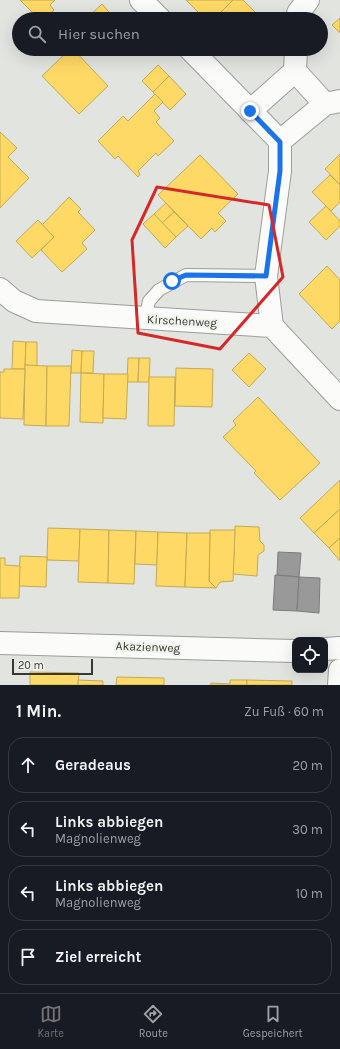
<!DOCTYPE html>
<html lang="de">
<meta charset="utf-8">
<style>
:root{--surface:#171b24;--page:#242831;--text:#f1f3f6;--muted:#9ea1a6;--line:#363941;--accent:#737471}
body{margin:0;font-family:Karla,sans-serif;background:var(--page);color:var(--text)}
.controls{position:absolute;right:12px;bottom:12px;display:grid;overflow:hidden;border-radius:8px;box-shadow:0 4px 16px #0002}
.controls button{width:36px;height:36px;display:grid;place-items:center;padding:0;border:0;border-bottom:1px solid var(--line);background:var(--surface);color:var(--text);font:20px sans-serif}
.scale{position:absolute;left:12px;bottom:10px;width:81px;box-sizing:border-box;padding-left:4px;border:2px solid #373835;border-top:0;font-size:11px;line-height:14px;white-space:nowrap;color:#373835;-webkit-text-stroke:3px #f0f4eb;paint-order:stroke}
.stop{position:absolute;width:12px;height:12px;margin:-9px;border:3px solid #1a73e8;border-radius:50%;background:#fff}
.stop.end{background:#1a73e8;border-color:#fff;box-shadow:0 1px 4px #0008}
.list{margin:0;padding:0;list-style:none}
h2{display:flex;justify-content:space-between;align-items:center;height:52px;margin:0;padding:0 16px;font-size:17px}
h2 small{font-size:13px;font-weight:400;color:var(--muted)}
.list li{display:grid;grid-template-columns:26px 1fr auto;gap:12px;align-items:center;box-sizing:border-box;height:56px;margin:0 8px 8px;padding:0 8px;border:1px solid var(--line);border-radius:16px}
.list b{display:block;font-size:15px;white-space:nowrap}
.list p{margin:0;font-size:13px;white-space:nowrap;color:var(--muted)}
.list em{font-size:13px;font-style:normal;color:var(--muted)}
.icon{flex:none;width:22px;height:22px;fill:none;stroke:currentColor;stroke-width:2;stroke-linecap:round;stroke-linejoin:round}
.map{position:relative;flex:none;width:340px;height:685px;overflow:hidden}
.search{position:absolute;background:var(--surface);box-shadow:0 4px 16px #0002;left:12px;right:12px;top:12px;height:44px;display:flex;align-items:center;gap:10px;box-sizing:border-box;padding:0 14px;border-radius:22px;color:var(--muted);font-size:15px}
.sheet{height:308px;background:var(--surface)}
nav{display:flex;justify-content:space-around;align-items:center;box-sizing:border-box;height:56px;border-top:1px solid var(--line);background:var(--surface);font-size:11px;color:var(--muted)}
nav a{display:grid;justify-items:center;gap:2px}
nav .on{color:var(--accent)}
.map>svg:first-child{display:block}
</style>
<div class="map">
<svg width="340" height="685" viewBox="0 0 340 685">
<rect width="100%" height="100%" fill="#e2e4e0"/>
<g fill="#ffd966" stroke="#c3a957">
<polygon points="20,0 55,0 50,5 54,10 45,19 39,19"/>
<polygon points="186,0 233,0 214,19 205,19"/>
<polygon points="233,0 243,0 256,13 250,19 226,19 220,13"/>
<polygon points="102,4 115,19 86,19"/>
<polygon points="340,18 340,33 332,25"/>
<polygon points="70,49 73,49 108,86 79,114 42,76"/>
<polygon points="158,65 169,76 153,92 142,81"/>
<polygon points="169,76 186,94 170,110 153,92"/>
<polygon points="155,94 163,102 154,111 160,118 156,122 174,141 158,156 156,153 138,171 140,174 138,177 118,156 115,159 98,141 123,116 128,121"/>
<polygon points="0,132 17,148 8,157 29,178 0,208"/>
<polygon points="340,154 340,185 325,169"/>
<polygon points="200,155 238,194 218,213 226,221 215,232 212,228 201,239 158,195"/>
<polygon points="330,175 340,185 340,202 331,211 312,192"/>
<polygon points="69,197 81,209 78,212 95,230 82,243 87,249 62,272 41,250 54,237 42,225"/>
<polygon points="166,203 174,212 162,223 154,214"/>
<polygon points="326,206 340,221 340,226 326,240 309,222"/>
<polygon points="174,212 188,226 176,237 162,223"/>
<polygon points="154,214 176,237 165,248 143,224"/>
<polygon points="38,220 54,237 32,258 16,241"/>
<polygon points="327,266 340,280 340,321 332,329 299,294"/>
<polygon points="13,341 26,342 25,369 12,369"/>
<polygon points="26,342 37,342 37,366 25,365"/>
<polygon points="72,350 82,351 81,373 71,373"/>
<polygon points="82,351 94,351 93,373 81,373"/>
<polygon points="249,353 266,369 249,387 232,370"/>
<polygon points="128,358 139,358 138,382 127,382"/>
<polygon points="139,358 150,358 149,382 138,382"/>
<polygon points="25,365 47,366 46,426 24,425"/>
<polygon points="47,366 71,366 69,426 46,426"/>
<polygon points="176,368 213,369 212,407 175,406"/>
<polygon points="4,369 25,369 23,419 0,418 0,372 4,372"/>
<polygon points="81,373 104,374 103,423 80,422"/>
<polygon points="104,374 128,374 126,419 103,418"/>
<polygon points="149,377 175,377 174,426 148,426"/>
<polygon points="258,397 320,463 280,500 254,473 256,471 223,437 236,425 233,421"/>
<polygon points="340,480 340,509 314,533 300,518"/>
<polygon points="340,509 340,538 329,548 314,533"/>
<polygon points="235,526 259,527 260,541 264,545 264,551 258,555 257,576 233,574"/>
<polygon points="48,528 80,529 79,561 47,560"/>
<polygon points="80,529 109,530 108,583 78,582"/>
<polygon points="109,530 136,531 134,584 108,583"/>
<polygon points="210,530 235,530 233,581 220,582 216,588 209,581"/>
<polygon points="136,531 158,532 157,565 135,564"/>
<polygon points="158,532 187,533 185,587 156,586"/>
<polygon points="187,533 210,533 209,581 216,588 185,587"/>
<polygon points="340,538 340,561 329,548"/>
<polygon points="20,556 47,557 46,587 19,586"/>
<polygon points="0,558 5,558 5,565 20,566 19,598 0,598"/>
<polygon points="30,672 79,673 78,685 30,685"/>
<polygon points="117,677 164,678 164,685 116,685"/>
<polygon points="78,680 103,681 103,685 78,685"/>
<polygon points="230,680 247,680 247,685 210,685 211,683 230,684"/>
<polygon points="247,680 292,681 292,685 247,685"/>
</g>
<g fill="#999" stroke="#7c7c7b">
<polygon points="278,552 301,553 299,577 277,575"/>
<polygon points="275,575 299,577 297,611 273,610"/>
<polygon points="299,577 320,578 319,613 297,611"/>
</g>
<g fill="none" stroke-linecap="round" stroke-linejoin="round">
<defs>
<polyline id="service" points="145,319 149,301 159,290 186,275 266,276"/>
<g id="minor">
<polyline points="141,0 160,19"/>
<polyline points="298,19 298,13 308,0"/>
<polyline points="190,49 280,141 280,171 266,276 272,326"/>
<polyline points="295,71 296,49"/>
<polyline points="250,111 295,71 325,104"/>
<polyline points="280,141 325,104 340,101"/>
<polyline points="0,289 14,301 36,311 272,326 340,399"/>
<polyline points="0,643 295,651"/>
<polyline points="325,649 340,648"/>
<polyline points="339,685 340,670"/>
</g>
</defs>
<use href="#service" stroke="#9c9e9a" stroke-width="14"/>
<use href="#minor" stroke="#9c9e9a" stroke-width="24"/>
<use href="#service" stroke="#fbfbfa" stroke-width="12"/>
<use href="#minor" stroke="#fbfbfa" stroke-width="22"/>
</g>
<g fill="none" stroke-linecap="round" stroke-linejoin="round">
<polyline stroke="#1a73e8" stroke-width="5" points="172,281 186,275 266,276 280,171 280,142 250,111"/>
</g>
<path fill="none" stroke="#d62828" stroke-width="3" stroke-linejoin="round" d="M 157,187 L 269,205 L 283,277 L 220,349 L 138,333 L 132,240 Z"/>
<g text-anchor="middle" stroke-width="4" stroke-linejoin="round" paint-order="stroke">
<g font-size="12" fill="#373835" stroke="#f0f4eb">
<text transform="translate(182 321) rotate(3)" y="4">Kirschenweg</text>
<text transform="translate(148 647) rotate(2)" y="4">Akazienweg</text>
</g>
</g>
</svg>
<div class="controls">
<button><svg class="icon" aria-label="locate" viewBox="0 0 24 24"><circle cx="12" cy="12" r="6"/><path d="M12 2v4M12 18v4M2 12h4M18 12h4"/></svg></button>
</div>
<div class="scale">20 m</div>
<div class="stop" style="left:172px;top:281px"></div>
<div class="stop end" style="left:250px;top:111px"></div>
<div class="search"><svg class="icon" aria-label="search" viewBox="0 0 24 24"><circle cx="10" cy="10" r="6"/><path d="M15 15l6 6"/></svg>Hier suchen</div>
</div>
<section class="sheet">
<h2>1 Min.<small>Zu Fuß · 60 m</small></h2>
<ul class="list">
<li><svg class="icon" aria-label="ahead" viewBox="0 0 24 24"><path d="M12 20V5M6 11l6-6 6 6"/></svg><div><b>Geradeaus</b></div><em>20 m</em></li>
<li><svg class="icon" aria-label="left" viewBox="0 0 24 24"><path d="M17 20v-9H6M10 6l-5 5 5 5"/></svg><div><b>Links abbiegen</b><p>Magnolienweg</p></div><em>30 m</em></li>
<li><svg class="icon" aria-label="left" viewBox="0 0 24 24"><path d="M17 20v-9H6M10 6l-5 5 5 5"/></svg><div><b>Links abbiegen</b><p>Magnolienweg</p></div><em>10 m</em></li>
<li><svg class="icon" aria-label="arrive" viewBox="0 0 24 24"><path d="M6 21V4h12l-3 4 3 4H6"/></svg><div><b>Ziel erreicht</b></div></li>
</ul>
</section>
<nav>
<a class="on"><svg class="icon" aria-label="map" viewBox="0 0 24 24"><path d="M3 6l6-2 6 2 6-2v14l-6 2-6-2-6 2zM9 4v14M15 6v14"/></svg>Karte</a>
<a><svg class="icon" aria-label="directions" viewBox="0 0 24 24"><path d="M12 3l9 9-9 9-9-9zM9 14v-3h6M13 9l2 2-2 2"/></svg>Route</a>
<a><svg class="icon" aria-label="saved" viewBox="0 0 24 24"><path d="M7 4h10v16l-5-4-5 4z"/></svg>Gespeichert</a>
</nav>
